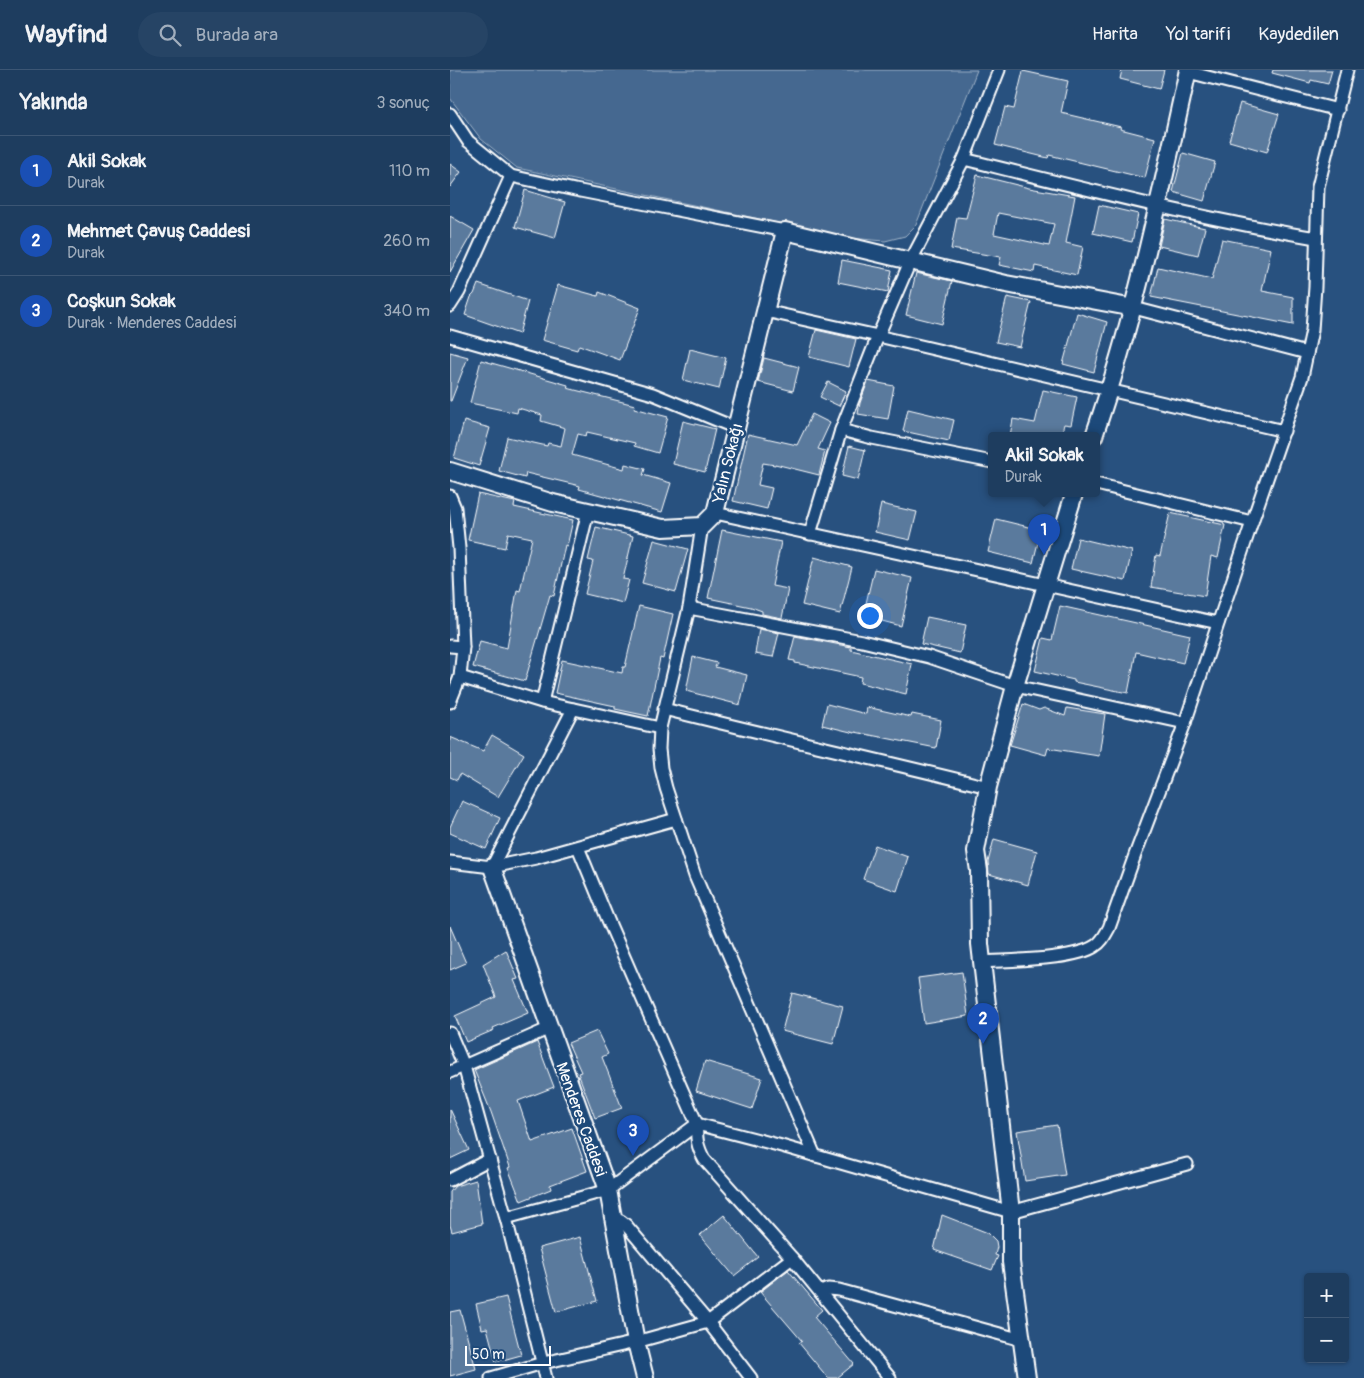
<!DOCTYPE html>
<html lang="tr">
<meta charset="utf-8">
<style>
:root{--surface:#1e3d5f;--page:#264465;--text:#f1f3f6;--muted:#a1aebd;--line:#3c5674;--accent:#ffd166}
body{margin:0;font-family:Pangolin,sans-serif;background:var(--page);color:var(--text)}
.controls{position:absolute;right:15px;bottom:15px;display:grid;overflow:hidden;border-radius:5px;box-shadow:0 1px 4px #0004}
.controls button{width:45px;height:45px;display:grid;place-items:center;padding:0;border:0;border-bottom:1px solid var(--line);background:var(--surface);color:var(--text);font:25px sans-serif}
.scale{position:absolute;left:15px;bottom:12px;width:86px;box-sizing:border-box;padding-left:5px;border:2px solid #fff;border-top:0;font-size:14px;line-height:18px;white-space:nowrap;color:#fff;-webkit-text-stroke:4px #1f4a7a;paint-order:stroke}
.you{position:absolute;left:419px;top:545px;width:18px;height:18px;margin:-12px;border:4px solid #fff;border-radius:50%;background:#1a73e8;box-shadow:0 0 0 8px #1a73e833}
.badge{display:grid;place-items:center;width:32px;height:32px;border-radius:50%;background:var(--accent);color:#fff;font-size:16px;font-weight:700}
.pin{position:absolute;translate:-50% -41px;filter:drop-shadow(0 1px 2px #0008)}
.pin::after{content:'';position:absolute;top:26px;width:18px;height:15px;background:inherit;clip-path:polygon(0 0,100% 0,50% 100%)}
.popup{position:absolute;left:538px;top:362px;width:112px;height:65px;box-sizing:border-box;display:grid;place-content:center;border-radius:5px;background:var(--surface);filter:drop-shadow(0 1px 4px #0005);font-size:16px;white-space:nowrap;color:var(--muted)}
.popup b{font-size:19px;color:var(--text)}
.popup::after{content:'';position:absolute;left:50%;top:100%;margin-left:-10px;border:10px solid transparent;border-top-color:var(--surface)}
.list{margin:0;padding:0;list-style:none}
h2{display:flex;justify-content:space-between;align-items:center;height:65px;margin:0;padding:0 20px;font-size:21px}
h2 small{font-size:16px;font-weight:400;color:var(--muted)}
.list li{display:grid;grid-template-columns:32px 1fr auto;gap:15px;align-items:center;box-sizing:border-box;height:70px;padding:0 20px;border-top:1px solid var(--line)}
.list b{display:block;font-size:19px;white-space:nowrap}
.list p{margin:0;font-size:16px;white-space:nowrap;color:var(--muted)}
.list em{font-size:16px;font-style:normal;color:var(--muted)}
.icon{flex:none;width:28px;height:28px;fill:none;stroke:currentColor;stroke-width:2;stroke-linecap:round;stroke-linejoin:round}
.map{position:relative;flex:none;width:914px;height:1308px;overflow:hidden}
header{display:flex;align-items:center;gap:30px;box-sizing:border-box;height:70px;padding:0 25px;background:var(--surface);border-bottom:1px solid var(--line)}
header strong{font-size:24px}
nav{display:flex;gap:28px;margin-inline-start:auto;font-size:18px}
.search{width:350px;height:45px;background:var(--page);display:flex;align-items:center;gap:12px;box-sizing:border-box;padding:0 18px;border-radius:28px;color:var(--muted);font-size:19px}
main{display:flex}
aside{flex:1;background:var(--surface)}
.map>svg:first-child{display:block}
</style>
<header>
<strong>Wayfind</strong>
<div class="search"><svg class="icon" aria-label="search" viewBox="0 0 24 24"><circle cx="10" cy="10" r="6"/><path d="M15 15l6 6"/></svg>Burada ara</div>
<nav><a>Harita</a><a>Yol tarifi</a><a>Kaydedilen</a></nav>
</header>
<main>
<aside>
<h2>Yakında<small>3 sonuç</small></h2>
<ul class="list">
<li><span class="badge" style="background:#1a4fb4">1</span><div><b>Akil Sokak</b><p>Durak</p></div><em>110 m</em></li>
<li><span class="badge" style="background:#1a4fb4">2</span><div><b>Mehmet Çavuş Caddesi</b><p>Durak</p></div><em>260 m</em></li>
<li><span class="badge" style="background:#1a4fb4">3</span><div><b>Coşkun Sokak</b><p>Durak · Menderes Caddesi</p></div><em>340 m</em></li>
</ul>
</aside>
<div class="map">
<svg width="914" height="1308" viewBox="0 0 914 1308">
<rect width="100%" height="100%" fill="#28517f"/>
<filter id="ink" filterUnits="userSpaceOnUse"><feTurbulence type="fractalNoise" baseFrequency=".02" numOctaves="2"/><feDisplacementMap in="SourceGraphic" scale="10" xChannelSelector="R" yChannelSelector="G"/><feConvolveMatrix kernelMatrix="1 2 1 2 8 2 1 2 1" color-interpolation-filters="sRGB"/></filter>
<g filter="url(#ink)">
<polygon fill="#446890" stroke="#a2b4c8" points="0,0 527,0 466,155 455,166 435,171 400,168 67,98 31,69 0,28"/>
<g fill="#5a7a9d" stroke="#fff" fill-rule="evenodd">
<polygon points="672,0 714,0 709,19 670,9"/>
<polygon points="823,0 882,0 878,14 861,10 860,13 822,3"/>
<polygon points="573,1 618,11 611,43 671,57 670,59 705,68 695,108 599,85 598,88 545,75 555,37 564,39"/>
<polygon points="790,33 829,44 817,82 779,71"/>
<polygon points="733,83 765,92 754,131 723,122"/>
<polygon points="0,94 11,102 0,117"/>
<path d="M 527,105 L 579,118 L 625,126 L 616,173 L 633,177 L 627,205 L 585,196 L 584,202 L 549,195 L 551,187 L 501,179 L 507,147 L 516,148 ZM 548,143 L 604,154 L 599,176 L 544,164 Z"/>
<polygon points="75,120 115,132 105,168 65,157"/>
<polygon points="649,135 688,144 682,172 643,163"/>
<polygon points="0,146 24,160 0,202"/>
<polygon points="715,149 755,158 748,185 709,176"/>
<polygon points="772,169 821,179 812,221 843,227 843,255 701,227 708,197 762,209"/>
<polygon points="392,190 442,200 438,222 388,212"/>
<polygon points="466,203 502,211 492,254 456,245"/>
<polygon points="28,214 78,231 69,264 15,245 21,227 24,224"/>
<polygon points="108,215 148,226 149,222 190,238 170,290 129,275 127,280 92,270"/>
<polygon points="557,227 581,232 570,277 546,272"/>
<polygon points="627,243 657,252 644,302 613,294"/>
<polygon points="366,260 406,269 399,297 359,287"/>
<polygon points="240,279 276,288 269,319 233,310"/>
<polygon points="0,282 18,287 1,331 0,331"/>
<polygon points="314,288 349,297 343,321 308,312"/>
<polygon points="31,290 118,315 117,318 185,335 184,338 218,347 208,383 184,376 185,373 137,362 136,366 128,364 122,385 174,399 175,394 195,399 193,405 221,413 212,442 129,419 130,416 76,403 75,408 49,401 57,367 97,376 98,373 111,376 115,358 91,351 92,345 68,338 67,343 20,333"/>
<polygon points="418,311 444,316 438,349 408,344 410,333"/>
<polygon points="378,312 396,321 389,336 370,327"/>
<polygon points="593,320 627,327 621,355 614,354 611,366 560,366 563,349 585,353"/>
<polygon points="458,339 504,350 499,371 453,361"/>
<polygon points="362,344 380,353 368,379 375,381 369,405 325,394 325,395 313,393 308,415 322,418 317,439 283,431 298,364 347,375"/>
<polygon points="14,351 40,358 29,396 4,388"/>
<polygon points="233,351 265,359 255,402 223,394"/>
<polygon points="399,376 415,380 408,410 392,406"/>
<polygon points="28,424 65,432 64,437 123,450 117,476 115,475 104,526 100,525 75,611 23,597 30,571 57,578 67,520 70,521 82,468 58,463 55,478 18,470"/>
<polygon points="431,434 467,442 460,470 425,462"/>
<polygon points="720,443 775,455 768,488 761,486 755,526 701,517 706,485 710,486"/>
<polygon points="546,449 591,460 583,493 538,482"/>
<polygon points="146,457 183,466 173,509 179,510 173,533 135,524 143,491 138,490"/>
<polygon points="272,460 331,472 322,516 338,519 332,548 312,544 312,541 301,537 258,528"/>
<polygon points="628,468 682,481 675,511 621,499"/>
<polygon points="204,470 238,479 226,522 192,513"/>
<polygon points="364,487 402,497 390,544 352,535"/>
<polygon points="424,499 462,508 451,556 413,546"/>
<polygon points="189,536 223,544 213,589 210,588 198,646 165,639 165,636 105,623 112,590 172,603 173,597 175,597"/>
<polygon points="610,536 740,565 733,593 686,582 678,623 624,612 624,610 585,601 593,568 602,570"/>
<polygon points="477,547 516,555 510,583 471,574"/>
<polygon points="309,559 329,563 323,587 305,584"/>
<polygon points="345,566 401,577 401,580 462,594 456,624 410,613 411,607 345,593 345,591 339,590"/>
<polygon points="243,587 267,593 265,597 297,605 290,635 236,621"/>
<polygon points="377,634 416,644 417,637 461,647 462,644 491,650 486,678 405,662 405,663 372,655"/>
<polygon points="573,634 589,640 594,638 615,646 617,638 655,644 649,686 598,678 596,685 560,675"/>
<polygon points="42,665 74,684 48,727 10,704 7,710 0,707 0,667 33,681"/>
<polygon points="12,731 50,748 36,779 0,763 0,757"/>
<polygon points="544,769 587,781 578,815 539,804 538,792"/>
<polygon points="425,775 458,787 447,821 413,809"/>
<polygon points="0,856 16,893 0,900"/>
<polygon points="56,880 68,909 64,910 78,943 43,958 44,960 16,972 5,946 46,927 33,894"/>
<polygon points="512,902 518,946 474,953 468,908"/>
<polygon points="342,923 393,936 383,974 332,961"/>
<polygon points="147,961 158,984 152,987 172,1038 145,1048 128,1003 131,1002 118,973"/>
<polygon points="87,972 104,1017 68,1031 82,1072 122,1058 137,1101 100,1115 101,1119 71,1131 58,1098 60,1097 41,1042 24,1000"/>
<polygon points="255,991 312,1008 302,1039 246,1021"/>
<polygon points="0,1039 19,1080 0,1089"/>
<polygon points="607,1055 615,1105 575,1111 567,1061"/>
<polygon points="26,1110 32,1154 2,1162 0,1155 0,1122 5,1116"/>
<polygon points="274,1145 308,1187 284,1206 250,1165"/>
<polygon points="492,1145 538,1163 546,1171 547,1177 545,1185 548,1186 542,1200 484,1180"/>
<polygon points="130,1167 147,1231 106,1242 89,1178"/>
<polygon points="338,1200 372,1240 364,1247 404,1294 387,1308 378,1308 349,1273 352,1271 310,1222"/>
<polygon points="56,1227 71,1285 46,1292 37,1258 32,1259 26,1234"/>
<polygon points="10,1240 26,1299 0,1306 0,1242"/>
</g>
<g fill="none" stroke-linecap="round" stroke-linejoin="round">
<defs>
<g id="street">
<polyline points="738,2 888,40"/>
<polyline points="0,44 18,71 61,106 125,120 335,161"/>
<path d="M 514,89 C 631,118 747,148 866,168"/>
<polyline points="0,236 9,222 61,106"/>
<polyline points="684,238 857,283"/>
<polyline points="315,241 428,266 834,361"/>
<polyline points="0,266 203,324 286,358"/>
<polyline points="391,360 422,368 542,392"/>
<polyline points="646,414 802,452"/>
<polyline points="0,426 5,438 9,478 13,577 10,607 0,632"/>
<path d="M 265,443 C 432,480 601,515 768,553"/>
<polyline points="252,456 239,538 210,658 209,679 211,698 216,718 245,806 365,1086"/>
<polyline points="360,464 391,360 428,266 460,192 514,89 549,0"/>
<polyline points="239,538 412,571 479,587 565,616 735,653"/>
<polyline points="0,576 13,577"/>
<polyline points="10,607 92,632 210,658"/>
<polyline points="92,632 138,441"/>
<path d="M 214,639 C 321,666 430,690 538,717"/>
<path d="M 128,777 L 158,850 L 247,1054 C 246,1068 247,1076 254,1089 L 342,1188 L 440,1308"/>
<polyline points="0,792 42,797 123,639"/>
<polyline points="42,797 86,788 226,749"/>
<path d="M 532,892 C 558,890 625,890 645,876 C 652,872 655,865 659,858 L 685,785 L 735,653 L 802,452 L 852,307 L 862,260 L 865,217 L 868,117 L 897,0"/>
<polyline points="0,963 14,996 56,1148 96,1308"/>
<polyline points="0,1002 100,958"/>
<polyline points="0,1110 40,1089"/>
<polyline points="162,1147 171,1151 176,1155 258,1252 301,1308"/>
<polyline points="56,1148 158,1120 247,1054 328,1075 561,1142 737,1094"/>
<polyline points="371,1222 378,1219 389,1220 572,1270"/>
<polyline points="41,1308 93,1293 186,1272 258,1252 342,1188"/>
</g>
<g id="secondary">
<path d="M 644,366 C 685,247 711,123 738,0"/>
<polyline points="0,401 103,433 213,458 252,456 265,443 335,161 556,214 684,238"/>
<polyline points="42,797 158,1120 186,1272 195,1308"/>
<polyline points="577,1308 561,1192 561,1142 530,874 529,801 526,781 538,717 565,616 624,424"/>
</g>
</defs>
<use href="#street" stroke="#fff" stroke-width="15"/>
<use href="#secondary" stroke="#fff" stroke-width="20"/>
<use href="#street" stroke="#1f4a7a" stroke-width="11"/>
<use href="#secondary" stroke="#1f4a7a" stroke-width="16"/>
</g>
</g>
<g text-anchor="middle" stroke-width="5" stroke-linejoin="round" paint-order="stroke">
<g font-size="16" fill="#fff" stroke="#1f4a7a">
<text transform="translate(277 393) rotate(-76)" y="6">Yalın Sokağı</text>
<text transform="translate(132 1049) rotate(70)" y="6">Menderes Caddesi</text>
</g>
</g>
</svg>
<div class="controls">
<button>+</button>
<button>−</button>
</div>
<div class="scale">50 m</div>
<div class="you"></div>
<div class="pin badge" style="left:594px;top:485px;background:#1a4fb4">1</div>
<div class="popup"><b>Akil Sokak</b>Durak</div>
<div class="pin badge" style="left:533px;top:974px;background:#1a4fb4">2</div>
<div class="pin badge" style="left:183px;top:1086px;background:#1a4fb4">3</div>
</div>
</main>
